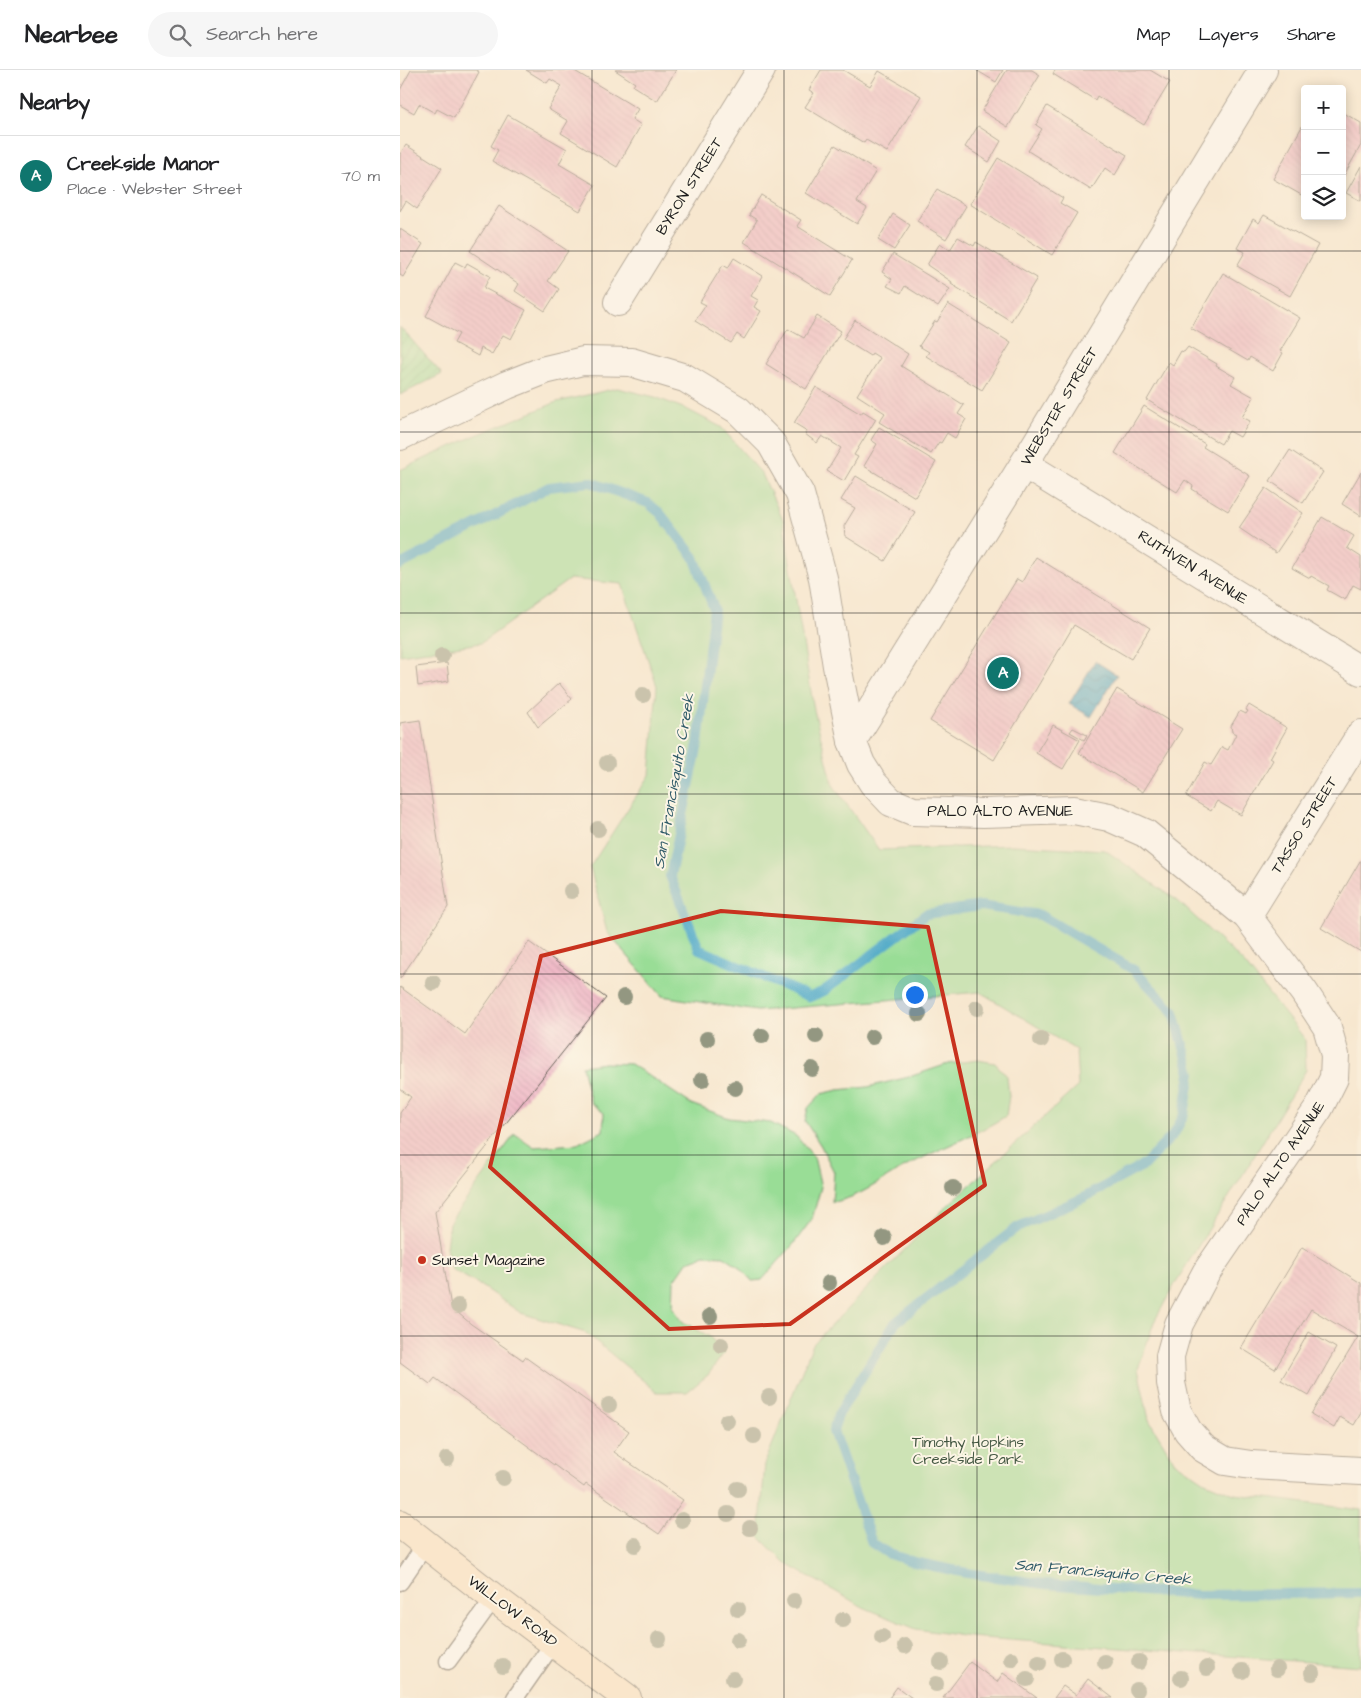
<!DOCTYPE html>
<meta charset="utf-8">
<style>
:root{--surface:#fff;--page:#f6f6f6;--text:#202124;--muted:#757577;--line:#e0e0e0;--accent:#0f766e}
body{margin:0;font-family:"Architects Daughter",sans-serif;background:var(--page);color:var(--text)}
.controls{position:absolute;right:15px;top:15px;display:grid;overflow:hidden;border-radius:5px;box-shadow:0 2px 12px #0003}
.controls button{width:45px;height:45px;display:grid;place-items:center;padding:0;border:0;border-bottom:1px solid var(--line);background:var(--surface);color:var(--text);font:25px sans-serif}
.you{position:absolute;left:514px;top:924px;width:18px;height:18px;margin:-12px;border:4px solid #fff;border-radius:50%;background:#1a73e8;box-shadow:0 0 0 8px #1a73e833}
.badge{display:grid;place-items:center;width:32px;height:32px;border-radius:50%;background:var(--accent);color:#fff;font-size:16px;font-weight:700}
.pin{position:absolute;translate:-50% -50%;border:2px solid #fff;box-shadow:0 1px 5px #0006}
.list{margin:0;padding:0;list-style:none}
h2{display:flex;justify-content:space-between;align-items:center;height:65px;margin:0;padding:0 20px;font-size:21px}
h2 small{font-size:16px;font-weight:400;color:var(--muted)}
.list li{display:grid;grid-template-columns:32px 1fr auto;gap:15px;align-items:center;box-sizing:border-box;height:80px;padding:0 20px;border-top:1px solid var(--line)}
.list b{display:block;font-size:19px;white-space:nowrap}
.list p{margin:0;font-size:16px;white-space:nowrap;color:var(--muted)}
.list em{font-size:16px;font-style:normal;color:var(--muted)}
.icon{flex:none;width:28px;height:28px;fill:none;stroke:currentColor;stroke-width:2;stroke-linecap:round;stroke-linejoin:round}
.map{position:relative;flex:none;width:961px;height:1628px;overflow:hidden}
header{display:flex;align-items:center;gap:30px;box-sizing:border-box;height:70px;padding:0 25px;background:var(--surface);border-bottom:1px solid var(--line)}
header strong{font-size:24px}
nav{display:flex;gap:28px;margin-inline-start:auto;font-size:18px}
.search{width:350px;height:45px;background:var(--page);display:flex;align-items:center;gap:12px;box-sizing:border-box;padding:0 18px;border-radius:28px;color:var(--muted);font-size:19px}
main{display:flex}
aside{flex:1;background:var(--surface)}
.map>svg:first-child{display:block}
</style>
<header>
<strong>Nearbee</strong>
<div class="search"><svg class="icon" aria-label="search" viewBox="0 0 24 24"><circle cx="10" cy="10" r="6"/><path d="M15 15l6 6"/></svg>Search here</div>
<nav><a>Map</a><a>Layers</a><a>Share</a></nav>
</header>
<main>
<aside>
<h2>Nearby<small></small></h2>
<ul class="list">
<li><span class="badge">A</span><div><b>Creekside Manor</b><p>Place · Webster Street</p></div><em>70 m</em></li>
</ul>
</aside>
<div class="map">
<svg width="961" height="1628" viewBox="0 0 961 1628">
<defs>
<pattern id="garden-furrows" width="10" height="10" patternUnits="userSpaceOnUse" patternTransform="scale(1.25)"><rect width="10" height="10" fill="#99dd96"/><path d="M-1 1l2-2M0 10L10 0M9 11l2-2" fill="none" stroke="#83bd81"/></pattern>
<pattern id="water-waves" width="16" height="10" patternUnits="userSpaceOnUse" patternTransform="scale(1.25)"><rect width="16" height="10" fill="#46a6c6"/><path d="M0 5q4-4 8 0t8 0" fill="none" stroke="#3a86a0"/></pattern>
<pattern id="building-back-hatch" width="6" height="6" patternUnits="userSpaceOnUse" patternTransform="scale(1.25)"><rect width="6" height="6" fill="#edadc1"/><path d="M-1 5l2 2M0 0l6 6M5-1l2 2" fill="none" stroke="#cb94a5"/></pattern>
</defs>
<rect width="100%" height="100%" fill="#fcf5e5"/>
<filter id="ink" filterUnits="userSpaceOnUse"><feTurbulence type="fractalNoise" baseFrequency=".02" numOctaves="2"/><feDisplacementMap in="SourceGraphic" scale="10" xChannelSelector="R" yChannelSelector="G"/><feConvolveMatrix kernelMatrix="1 2 1 2 8 2 1 2 1" color-interpolation-filters="sRGB"/></filter>
<filter id="wash" filterUnits="userSpaceOnUse"><feTurbulence type="fractalNoise" baseFrequency=".0096" numOctaves="4" result="noise"/><feDisplacementMap in="SourceGraphic" scale="20" xChannelSelector="R" yChannelSelector="G"/><feGaussianBlur stdDeviation="1.12" result="paint"/><feColorMatrix in="noise" values="0 0 0 0 0 0 0 0 0 0 0 0 0 0 0 0 0 1.4 0 .05"/><feComposite in="paint" operator="in"/></filter>
<g filter="url(#wash)">
<rect width="100%" height="100%" fill="#f7e7cf"/>
<g fill="#99dd96" stroke="#5a7c59">
<polygon points="217,318 255,327 288,340 321,357 362,404 383,450 414,640 433,715 479,780 613,775 705,780 778,831 844,893 905,969 906,1000 855,1085 776,1212 754,1252 738,1299 749,1350 774,1391 805,1412 834,1424 961,1440 961,1596 570,1567 516,1559 463,1537 385,1493 359,1467 365,1393 413,1274 547,1136 678,1016 676,980 580,922 357,941 262,926 207,862 190,797 250,705 257,616 222,514 170,509 81,573 0,585 0,400 72,367 157,332"/>
<path d="M 578,990 L 595,993 L 607,1006 L 609,1026 L 606,1046 C 574,1066 538,1079 505,1097 C 482,1109 458,1129 432,1132 L 434,1102 L 421,1076 L 405,1051 L 408,1038 L 421,1024 L 438,1020 L 468,1017 L 509,1007 L 548,994 Z"/>
<polygon points="205,993 231,994 291,1034 329,1048 371,1053 396,1066 414,1087 421,1117 412,1149 392,1176 362,1210 352,1211 339,1196 324,1186 305,1185 288,1191 274,1211 273,1238 283,1252 310,1267 324,1283 308,1305 287,1322 257,1322 186,1263 121,1243 81,1216 51,1199 46,1178 49,1153 115,1064 134,1077 177,1074 203,1061 204,1043 191,1033 182,996"/>
</g>
<polygon fill="url(#garden-furrows)" stroke="#5a7c59" points="0,257 42,304 0,325"/>
<polygon fill="url(#water-waves)" stroke="#316171" points="695,591 717,605 691,647 669,634"/>
<g fill="none" stroke-linecap="round" stroke-linejoin="round">
<polyline stroke="#46a6c6" stroke-width="10" points="0,495 149,417 190,412 248,433 260,443 294,487 314,539 298,674 270,806 299,879 410,927 424,921 526,844 581,836 640,845 734,900 774,942 791,1003 784,1045 774,1064 744,1095 683,1128 618,1157 495,1253 438,1345 433,1361 472,1473 489,1484 514,1492 567,1503 644,1514 799,1525 961,1523"/>
</g>
<g id="blocks">
<g fill="url(#building-back-hatch)">
<polygon points="11,0 76,0 79,2 54,48 37,39 35,43 19,34 14,43 0,35 0,20"/>
<polygon points="126,0 173,0 238,39 232,49 241,55 217,97 161,63 168,51 148,39 162,16 150,9 147,13"/>
<polygon points="215,0 276,0 257,31 233,16 235,13"/>
<polygon points="421,0 443,0 470,16 479,1 521,26 487,82 466,70 464,73 405,37 414,23 409,20"/>
<polygon points="576,0 603,0 596,12"/>
<polygon points="607,0 632,0 640,5 608,57 582,41"/>
<polygon points="655,0 750,0 770,12 744,55 697,26 695,30 653,4"/>
<polygon points="647,36 727,85 715,105 705,98 691,120 628,81 642,59 636,55"/>
<polygon points="942,42 961,53 961,75 942,109"/>
<polygon points="108,45 167,79 159,94 195,115 180,141 92,91 98,80 91,76"/>
<polygon points="905,51 905,127 873,109"/>
<polygon points="578,56 601,71 589,92 565,77"/>
<polygon points="6,75 42,98 17,139 6,131 0,141 0,84"/>
<polygon points="435,75 476,101 457,132 467,138 457,154 406,123"/>
<polygon points="598,88 663,128 660,133 677,143 652,185 570,134"/>
<polygon points="961,96 961,131 946,123"/>
<polygon points="537,119 566,136 546,169 517,151"/>
<polygon points="361,125 401,150 397,156 452,190 430,226 344,172 357,150 349,145"/>
<polygon points="99,136 168,181 148,211 159,219 145,241 115,221 119,214 70,181"/>
<polygon points="493,144 510,155 494,180 478,170"/>
<polygon points="864,145 918,175 890,226 837,196 845,182 837,178 853,149 859,153"/>
<polygon points="0,159 23,174 3,207 0,205"/>
<polygon points="558,167 574,176 576,172 637,208 611,251 551,214 552,212 527,195 540,173 550,180"/>
<polygon points="493,184 550,219 538,237 505,216 501,223 487,216 492,209 482,202"/>
<polygon points="334,188 363,206 351,226 358,230 354,237 361,241 344,269 337,264 331,273 295,251 306,235 300,232 323,195 328,198"/>
<polygon points="55,192 65,197 67,193 90,206 84,218 126,240 111,269 103,265 92,284 81,278 78,286 54,273 59,264 26,246"/>
<polygon points="823,203 900,248 880,281 883,283 873,301 850,287 848,291 791,258"/>
<polygon points="548,234 611,273 582,320 526,286 529,282 519,276 535,251 537,252"/>
<polygon points="417,246 441,261 406,319 366,294 388,259 404,268"/>
<polygon points="455,250 508,284 501,296 564,335 558,344 566,349 555,368 547,363 541,373 539,372 531,384 479,352 485,343 457,325 480,288 472,283 470,286 443,269"/>
<polygon points="788,277 817,294 816,296 835,307 831,314 854,327 842,347 850,351 840,367 829,361 821,374 747,330 769,292 773,295 781,281 784,282"/>
<polygon points="416,317 461,344 463,341 476,349 454,385 458,387 444,411 427,401 441,378 422,366 417,373 405,364 407,361 394,353"/>
<polygon points="744,336 805,374 803,377 850,406 828,441 792,419 793,416 785,410 777,422 715,383"/>
<polygon points="479,357 536,392 515,427 464,396 477,374 471,370"/>
<polygon points="890,380 923,402 903,433 870,411"/>
<polygon points="961,402 961,446 942,434"/>
<polygon points="456,406 515,442 485,491 445,466 444,456 455,438 441,430"/>
<polygon points="866,418 903,443 876,483 839,458"/>
<polygon points="922,447 954,466 947,478 961,487 961,519 953,515 945,530 927,520 929,516 911,506 910,508 892,498"/>
<polygon points="636,487 750,558 731,589 674,555 594,690 530,651 617,509 622,512"/>
<polygon points="47,593 49,611 18,616 16,597"/>
<polygon points="159,613 172,629 138,657 128,642"/>
<polygon points="717,619 782,659 743,722 679,683"/>
<polygon points="849,635 887,658 870,688 873,690 841,745 817,731 811,741 786,726 805,692 811,695 822,677 828,680 836,664 832,662 831,656 840,641 846,644 848,641 846,640"/>
<polygon points="20,650 48,837 0,909 0,653"/>
<polygon points="653,655 680,670 663,699 636,683"/>
<polygon points="673,658 687,665 684,670 670,662"/>
<polygon points="960,791 961,791 961,882 921,858"/>
<polygon points="129,872 206,928 35,1142 51,1237 71,1254 123,1290 125,1287 229,1361 214,1382 283,1430 259,1464 186,1414 184,1417 35,1308 30,1314 0,1292 0,1043 11,1027 0,1019 0,917 65,964"/>
<polygon points="902,1177 961,1213 961,1343 954,1355 940,1347 934,1358 911,1344 958,1267 911,1239 875,1299 841,1278"/>
<polygon points="909,1262 936,1278 909,1326 881,1310"/>
<polygon points="570,1592 597,1612 603,1603 637,1628 543,1628"/>
<polygon points="688,1609 713,1628 654,1628 663,1616 676,1625"/>
<polygon points="497,1617 512,1628 489,1628"/>
</g>
</g>
</g>
<g filter="url(#ink)">
<use href="#blocks" fill-opacity="0" stroke="#69635b" stroke-width="1"/>
<g fill="none" stroke-linecap="round" stroke-linejoin="round">
<defs>
<g id="lane">
<polyline points="0,1512 26,1474"/>
<polyline points="48,1591 94,1528"/>
<polyline points="115,1628 154,1572"/>
</g>
<g id="street">
<polyline points="218,232 361,0"/>
<polyline points="0,366 107,315 145,300 183,291 231,292 285,308 338,340 371,373 400,424 423,508 437,596 452,671 461,694 473,713 491,732 513,741 583,743 674,740 709,747 745,763 847,846 904,922 927,957 935,985 934,1008 919,1038 806,1203 779,1254 770,1286 771,1313 777,1341 788,1361 803,1378 825,1391 851,1395 961,1401"/>
<polyline points="624,394 961,601"/>
<polyline points="452,671 624,394 863,0"/>
<polyline points="847,846 961,664"/>
</g>
<polyline id="secondary" points="0,1454 94,1528 227,1628"/>
</defs>
<use href="#lane" stroke="#69635b" stroke-width="19"/>
<use href="#street" stroke="#69635b" stroke-width="30"/>
<use href="#secondary" stroke="#69635b" stroke-width="30"/>
<use href="#lane" stroke="#fff" stroke-width="16"/>
<use href="#street" stroke="#fff" stroke-width="28"/>
<use href="#secondary" stroke="#fde5c5" stroke-width="28"/>
</g>
<g fill="#939781">
<circle cx="42" cy="586" r="8"/>
<circle cx="243" cy="625" r="8"/>
<circle cx="207" cy="693" r="8"/>
<circle cx="198" cy="759" r="8"/>
<circle cx="171" cy="821" r="8"/>
<circle cx="33" cy="913" r="8"/>
<circle cx="224" cy="927" r="8"/>
<circle cx="577" cy="938" r="8"/>
<circle cx="519" cy="944" r="8"/>
<circle cx="362" cy="966" r="8"/>
<circle cx="416" cy="966" r="8"/>
<circle cx="472" cy="967" r="8"/>
<circle cx="307" cy="969" r="8"/>
<circle cx="641" cy="970" r="8"/>
<circle cx="412" cy="999" r="8"/>
<circle cx="302" cy="1010" r="8"/>
<circle cx="335" cy="1018" r="8"/>
<circle cx="553" cy="1118" r="8"/>
<circle cx="484" cy="1168" r="8"/>
<circle cx="429" cy="1213" r="8"/>
<circle cx="58" cy="1236" r="8"/>
<circle cx="310" cy="1246" r="8"/>
<circle cx="321" cy="1275" r="8"/>
<circle cx="369" cy="1327" r="8"/>
<circle cx="209" cy="1335" r="8"/>
<circle cx="327" cy="1351" r="8"/>
<circle cx="354" cy="1366" r="8"/>
<circle cx="47" cy="1389" r="8"/>
<circle cx="103" cy="1408" r="8"/>
<circle cx="338" cy="1419" r="8"/>
<circle cx="328" cy="1444" r="8"/>
<circle cx="282" cy="1450" r="8"/>
<circle cx="350" cy="1458" r="8"/>
<circle cx="235" cy="1475" r="8"/>
<circle cx="394" cy="1531" r="8"/>
<circle cx="338" cy="1539" r="8"/>
<circle cx="443" cy="1550" r="8"/>
<circle cx="482" cy="1567" r="8"/>
<circle cx="259" cy="1569" r="8"/>
<circle cx="338" cy="1570" r="8"/>
<circle cx="505" cy="1576" r="8"/>
<circle cx="611" cy="1589" r="8"/>
<circle cx="662" cy="1589" r="8"/>
<circle cx="541" cy="1592" r="8"/>
<circle cx="705" cy="1592" r="8"/>
<circle cx="739" cy="1592" r="8"/>
<circle cx="639" cy="1593" r="8"/>
<circle cx="103" cy="1596" r="8"/>
<circle cx="807" cy="1598" r="8"/>
<circle cx="877" cy="1599" r="8"/>
<circle cx="842" cy="1601" r="8"/>
<circle cx="912" cy="1603" r="8"/>
<circle cx="781" cy="1608" r="8"/>
<circle cx="333" cy="1609" r="8"/>
<circle cx="627" cy="1609" r="8"/>
<circle cx="536" cy="1614" r="8"/>
<circle cx="737" cy="1620" r="8"/>
</g>
</g>
<path d="M0 0H961V1628H0ZM 321,841 L 528,857 L 585,1115 L 390,1254 L 269,1259 L 90,1097 L 141,886 Z" fill="#f7e7cf" fill-opacity=".55" fill-rule="evenodd"/>
<path fill="none" stroke="#c8321e" stroke-width="4" stroke-linejoin="round" d="M 321,841 L 528,857 L 585,1115 L 390,1254 L 269,1259 L 90,1097 L 141,886 Z"/>
<path fill="none" stroke="#1c1c1c" stroke-width="1" stroke-opacity="0.55" d="M 192,0 L 192,1628M 384,0 L 384,1628M 577,0 L 577,1628M 769,0 L 769,1628M 0,181 L 961,181M 0,362 L 961,362M 0,543 L 961,543M 0,724 L 961,724M 0,904 L 961,904M 0,1085 L 961,1085M 0,1266 L 961,1266M 0,1447 L 961,1447"/>
<circle fill="#c8321e" stroke="#fcf5e5" stroke-width="2" cx="22" cy="1190" r="5"/>
<g text-anchor="middle" stroke-width="4" stroke-linejoin="round" paint-order="stroke">
<g font-size="15" fill="#1c1c1c" stroke="#fcf5e5">
<text transform="translate(289 116) rotate(-58)" y="5">BYRON STREET</text>
<text transform="translate(659 336) rotate(-59)" y="5">WEBSTER STREET</text>
<text transform="translate(793 497) rotate(32)" y="5">RUTHVEN AVENUE</text>
<text x="600" y="746">PALO ALTO AVENUE</text>
<text transform="translate(904 755) rotate(-58)" y="5">TASSO STREET</text>
<text transform="translate(880 1093) rotate(-56)" y="5">PALO ALTO AVENUE</text>
<text transform="translate(113 1541) rotate(37)" y="5">WILLOW ROAD</text>
</g>
<g font-size="15" fill="#1c1c1c" stroke="#fcf5e5" text-anchor="start">
<text x="32" y="1195">Sunset Magazine</text>
</g>
<g font-size="15" fill="#425641" stroke="#fcf5e5">
<text x="568" y="1377">Timothy Hopkins<tspan x="568" dy="17">Creekside Park</tspan></text>
</g>
<g font-size="16" font-style="italic" fill="#2f5a68" stroke="#fcf5e5">
<text transform="translate(273 711) rotate(-80)" y="6">San Francisquito Creek</text>
<text transform="translate(703 1501) rotate(5)" y="6">San Francisquito Creek</text>
</g>
</g>
</svg>
<div class="controls">
<button>+</button>
<button>−</button>
<button><svg class="icon" aria-label="layers" viewBox="0 0 24 24"><path d="M12 4l9 5-9 5-9-5zM3 14l9 5 9-5"/></svg></button>
</div>
<div class="you"></div>
<div class="pin badge" style="left:603px;top:603px">A</div>
</div>
</main>
